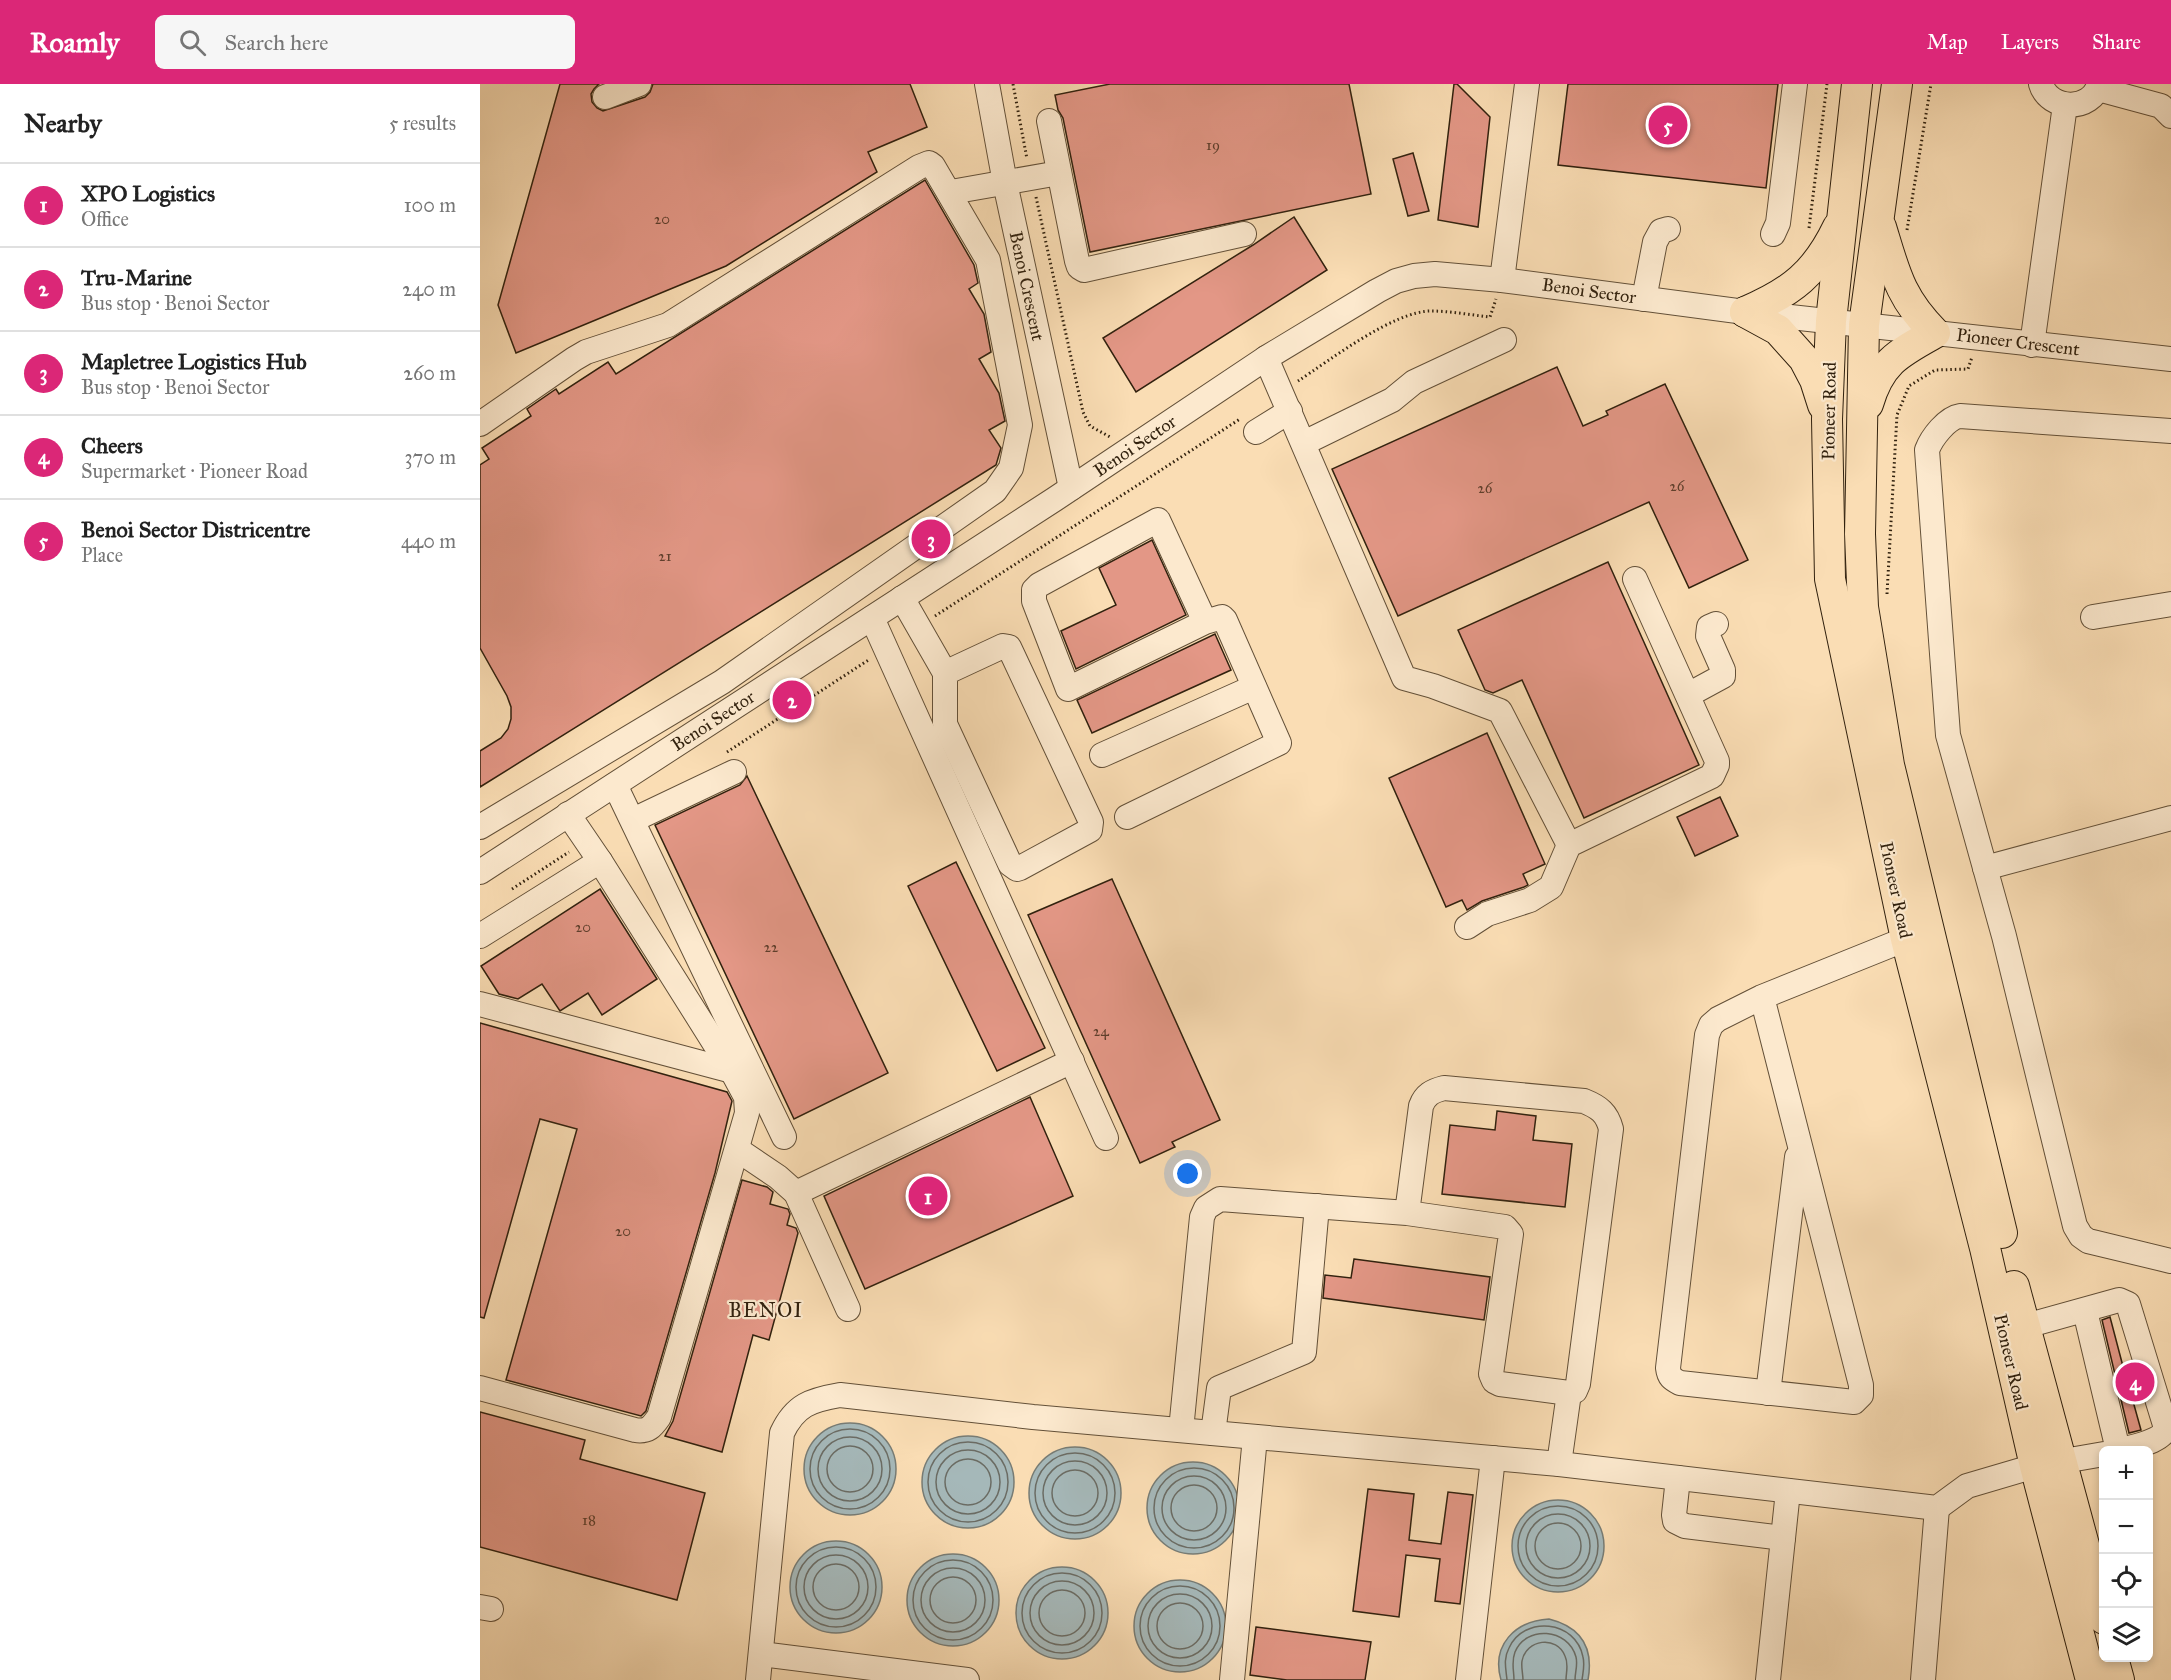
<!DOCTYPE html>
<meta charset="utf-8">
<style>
:root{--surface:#fff;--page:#f6f6f6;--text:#222;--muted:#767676;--line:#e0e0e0;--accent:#db2777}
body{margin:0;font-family:"IM FELL Great Primer",serif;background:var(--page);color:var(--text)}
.controls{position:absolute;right:18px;bottom:18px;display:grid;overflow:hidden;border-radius:9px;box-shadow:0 3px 9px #0003}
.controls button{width:54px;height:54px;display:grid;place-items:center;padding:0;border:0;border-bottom:2px solid var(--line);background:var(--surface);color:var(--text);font:30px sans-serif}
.you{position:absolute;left:708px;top:1090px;width:21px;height:21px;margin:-15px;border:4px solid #fff;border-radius:50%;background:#1a73e8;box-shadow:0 0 0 9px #1a73e833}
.badge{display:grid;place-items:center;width:39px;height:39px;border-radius:50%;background:var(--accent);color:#fff;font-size:20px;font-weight:700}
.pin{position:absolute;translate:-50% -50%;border:3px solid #fff;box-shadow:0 2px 6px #0006}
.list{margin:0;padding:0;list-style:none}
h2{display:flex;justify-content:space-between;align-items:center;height:78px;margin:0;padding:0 24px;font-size:26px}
h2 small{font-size:20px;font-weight:400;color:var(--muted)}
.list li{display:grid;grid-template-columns:39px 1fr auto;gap:18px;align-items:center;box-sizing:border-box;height:84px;padding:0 24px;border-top:2px solid var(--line)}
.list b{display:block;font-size:22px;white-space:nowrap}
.list p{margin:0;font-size:20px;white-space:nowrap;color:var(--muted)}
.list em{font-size:20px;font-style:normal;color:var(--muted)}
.icon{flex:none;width:33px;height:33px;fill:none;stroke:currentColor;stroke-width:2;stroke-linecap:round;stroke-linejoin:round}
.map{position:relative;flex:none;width:1691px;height:1596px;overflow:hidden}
header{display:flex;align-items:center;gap:36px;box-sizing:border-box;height:84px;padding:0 30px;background:var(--accent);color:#fff}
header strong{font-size:28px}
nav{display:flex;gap:33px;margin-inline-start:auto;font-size:21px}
.search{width:420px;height:54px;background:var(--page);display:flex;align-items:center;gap:15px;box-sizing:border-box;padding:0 21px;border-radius:9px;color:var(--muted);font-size:22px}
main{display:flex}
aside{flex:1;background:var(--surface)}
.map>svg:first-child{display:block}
</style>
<header>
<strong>Roamly</strong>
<div class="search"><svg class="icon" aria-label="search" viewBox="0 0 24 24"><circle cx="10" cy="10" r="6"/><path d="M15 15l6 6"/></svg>Search here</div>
<nav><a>Map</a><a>Layers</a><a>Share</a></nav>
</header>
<main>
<aside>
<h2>Nearby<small>5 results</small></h2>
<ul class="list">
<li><span class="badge">1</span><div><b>XPO Logistics</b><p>Office</p></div><em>100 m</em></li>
<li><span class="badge">2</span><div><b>Tru-Marine</b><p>Bus stop · Benoi Sector</p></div><em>240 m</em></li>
<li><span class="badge">3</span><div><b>Mapletree Logistics Hub</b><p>Bus stop · Benoi Sector</p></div><em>260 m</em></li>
<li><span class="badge">4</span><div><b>Cheers</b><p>Supermarket · Pioneer Road</p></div><em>370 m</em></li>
<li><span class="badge">5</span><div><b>Benoi Sector Districentre</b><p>Place</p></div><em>440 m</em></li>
</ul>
</aside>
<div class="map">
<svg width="1691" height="1596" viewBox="0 0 1691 1596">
<rect width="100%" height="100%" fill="#faddb4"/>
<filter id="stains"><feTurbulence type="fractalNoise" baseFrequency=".00333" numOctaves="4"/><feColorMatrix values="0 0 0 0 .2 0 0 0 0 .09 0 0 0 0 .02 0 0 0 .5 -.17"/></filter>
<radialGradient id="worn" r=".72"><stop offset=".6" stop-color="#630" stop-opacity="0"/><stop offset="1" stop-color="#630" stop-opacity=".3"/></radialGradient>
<g fill="#a5b8b9" stroke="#777c75" stroke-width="1.5">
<circle cx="370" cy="1385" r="46"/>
<circle cx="488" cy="1398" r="46"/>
<circle cx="595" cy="1409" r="46"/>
<circle cx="713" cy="1424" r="46"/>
<circle cx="1078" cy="1462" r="46"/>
<circle cx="356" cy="1503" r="46"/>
<circle cx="473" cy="1516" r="46"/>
<circle cx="582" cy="1529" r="46"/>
<circle cx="700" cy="1542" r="46"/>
<path d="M 1069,1535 C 1101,1543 1114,1563 1108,1596 L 1021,1596 C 1011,1561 1035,1537 1069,1535 Z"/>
</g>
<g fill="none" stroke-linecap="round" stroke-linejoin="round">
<g stroke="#6b6c64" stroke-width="1.5">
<circle cx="370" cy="1385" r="40"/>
<circle cx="370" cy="1385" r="32"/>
<circle cx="488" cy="1398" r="40"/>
<circle cx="370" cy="1385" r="23"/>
<circle cx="488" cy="1398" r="32"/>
<circle cx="595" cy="1409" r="40"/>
<circle cx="488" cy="1398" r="23"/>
<circle cx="595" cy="1409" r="32"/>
<circle cx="714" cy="1424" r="40"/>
<circle cx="595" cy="1409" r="23"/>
<circle cx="714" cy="1424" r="32"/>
<circle cx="714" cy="1424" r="23"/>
<circle cx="1078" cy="1462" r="40"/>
<circle cx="1078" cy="1462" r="32"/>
<circle cx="1078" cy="1462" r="23"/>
<circle cx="356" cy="1503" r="40"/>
<circle cx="356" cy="1503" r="32"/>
<circle cx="473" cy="1516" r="40"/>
<circle cx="356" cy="1503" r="23"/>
<circle cx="473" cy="1516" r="32"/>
<circle cx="582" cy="1529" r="40"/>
<circle cx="473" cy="1516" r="23"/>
<circle cx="582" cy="1529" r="32"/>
<circle cx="700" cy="1542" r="40"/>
<circle cx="582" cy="1529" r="23"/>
<circle cx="700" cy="1542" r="32"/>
<circle cx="700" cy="1542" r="23"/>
<path d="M 1027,1596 C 1026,1585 1023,1575 1029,1564 C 1044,1531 1096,1536 1103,1573 C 1105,1581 1103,1588 1102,1596"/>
<path d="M 1034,1596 C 1034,1586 1031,1578 1035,1568 C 1046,1541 1088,1544 1096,1573 C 1098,1581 1095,1588 1095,1596"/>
<path d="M 1043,1596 C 1043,1590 1041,1583 1042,1577 C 1046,1555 1077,1551 1085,1572 C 1089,1580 1086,1588 1086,1596"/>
</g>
</g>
<g fill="#e39786" stroke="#31210e" stroke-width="1.5">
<polygon points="80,0 119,0 114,5 111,10 112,18 117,24 123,27 165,13 170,8 173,0 430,0 447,43 388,68 397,88 246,182 36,269 18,221"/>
<polygon points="630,0 869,0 891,110 610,168 583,34 578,26 575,11"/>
<polygon points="974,0 977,0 1010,33 998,143 958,136"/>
<polygon points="1088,0 1298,0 1286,104 1078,81"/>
<polygon points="933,69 949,127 928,132 913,75"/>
<polygon points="445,96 494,181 498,199 489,205 504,230 511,268 499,275 519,309 525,337 509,346 521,364 516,381 0,703 0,667 21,654 28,645 31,635 31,623 27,612 0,564 0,381 9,375 2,364 51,332 47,325 76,305 79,310 128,278 136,290"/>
<polygon points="814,133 847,186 656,308 623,254 773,161"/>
<polygon points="1077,283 1103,342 1128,331 1126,327 1185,300 1268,476 1209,504 1169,418 918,532 852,385"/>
<polygon points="672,456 706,531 596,585 581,547 636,521 619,484"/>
<polygon points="1128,478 1219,681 1104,734 1042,596 1013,609 1005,606 978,546"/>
<polygon points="735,550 751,586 612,649 597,616"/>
<polygon points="1007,649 1065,780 1043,790 1048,801 1044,803 1002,817 987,826 982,816 966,823 909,694"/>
<polygon points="267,692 408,989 314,1035 175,741 260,701"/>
<polygon points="1240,713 1258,752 1215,772 1197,733"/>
<polygon points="476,778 565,964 517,987 428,802"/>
<polygon points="632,795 740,1036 692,1058 695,1063 660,1079 548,831"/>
<polygon points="120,805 177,895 122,931 108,909 80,927 62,900 38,915 19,910 1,882"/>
<polygon points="0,939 247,1008 252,1017 235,1089 166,1327 161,1332 26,1296 97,1045 60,1035 4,1234 0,1233"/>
<polygon points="550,1013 593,1112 385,1205 344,1112"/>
<polygon points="1017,1027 1056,1032 1053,1056 1092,1060 1085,1123 962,1110 970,1041 1015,1046"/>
<polygon points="262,1096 287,1103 293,1108 290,1120 308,1125 310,1130 307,1141 316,1144 318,1149 289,1256 273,1251 242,1368 185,1352 193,1337"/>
<polygon points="874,1175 1010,1193 1004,1236 843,1214 845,1191 871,1194"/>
<polygon points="1630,1233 1645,1290 1654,1288 1660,1308 1651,1310 1661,1346 1649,1349 1622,1236"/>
<polygon points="0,1328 105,1356 100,1375 225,1409 197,1516 0,1463"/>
<polygon points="888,1405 934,1410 929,1456 961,1460 968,1408 993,1411 980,1520 955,1517 960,1475 926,1471 919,1533 873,1527"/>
<polygon points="776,1543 891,1558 885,1596 807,1596 770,1591"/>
</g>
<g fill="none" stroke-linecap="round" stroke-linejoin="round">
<defs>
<g id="minor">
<polyline points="507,0 525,99 591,404"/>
<path d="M 1561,0 C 1569,27 1612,28 1619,0"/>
<polyline points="1618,5 1681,22 1691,32"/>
<polyline points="125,13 159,0"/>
<polyline points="569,37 597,177 599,183 604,186 764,150"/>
<polyline points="471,108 579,89"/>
<polyline points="1293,150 1298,139 1315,0"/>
<polyline points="1022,196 1047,0"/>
<polyline points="1164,215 1175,158 1181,147 1188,145"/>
<polyline points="1552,261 1585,21"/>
<polyline points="786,274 924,594 953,602 1020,627 1089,761"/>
<polyline points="0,340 94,275 106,268 188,241 439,83 449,79 453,82 508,176 540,341 531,384 515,407 242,598 0,743"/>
<path d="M 1691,347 L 1480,332 C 1467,334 1452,353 1447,366 L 1468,651 L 1524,852 L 1595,1142 L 1601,1152 L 1608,1157 L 1691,1177"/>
<polyline points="776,348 810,327"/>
<polyline points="824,359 912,316 934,298 1024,256"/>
<polyline points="422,514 465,589 465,640 530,780 537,785 540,784 610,746 611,738 529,563 523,562 465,589"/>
<polyline points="1613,533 1691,520"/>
<polyline points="392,534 626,1054"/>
<polyline points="1208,611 1243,592 1243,586 1228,552 1229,543 1236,540"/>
<polyline points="622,671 774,603"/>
<polyline points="135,701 304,1053"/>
<polyline points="647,733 799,659 745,536 742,533 725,538 588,605 554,517 554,506 559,501 678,436 725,538"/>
<polyline points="153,736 254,688"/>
<polyline points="1505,784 1691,734"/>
<polyline points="0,788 575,415 786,274 897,207 916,197 934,192 955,190 1022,196 1265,228 1691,275"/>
<polyline points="987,843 1007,830 1050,816 1071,803 1089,761 1232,692 1237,681 1237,677 1155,495"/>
<polyline points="0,852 120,777"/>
<path d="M 1282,913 L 1381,1301 L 1381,1311 L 1374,1318 L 1200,1299 C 1192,1295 1189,1293 1188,1284 L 1227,951 L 1231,941 L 1238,935 L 1282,913 L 1426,855 L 1437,844"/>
<polyline points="0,920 252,987"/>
<polyline points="258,1066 298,1093 316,1109 368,1225"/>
<polyline points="316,1109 592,977"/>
<polyline points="1605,1227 1638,1366"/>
<path d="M 1528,1247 L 1639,1216 L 1648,1220 L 1686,1344 C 1682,1358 1654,1362 1642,1366"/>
<path d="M 0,1304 L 155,1346 C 168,1348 172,1343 179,1333 L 267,1029 L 266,1013 L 252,987 L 120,777 L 88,730"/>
<polyline points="1288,1309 1317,1073"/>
<path d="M 701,1346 L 722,1133 L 726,1124 L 740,1115 L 927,1129 L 1025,1143 L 1031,1150 L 1011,1290 L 1014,1297 L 1020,1300 L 1089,1309 L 1095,1307 L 1098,1300 L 1131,1045 C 1127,1029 1119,1023 1104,1017 L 964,1004 C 952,1007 945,1011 941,1022 L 927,1129"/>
<polyline points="733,1349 739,1304 824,1268 837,1122"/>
<polyline points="1079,1380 1089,1309"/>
<polyline points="1198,1394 1194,1431 1195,1437 1205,1442 1303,1454"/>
<polyline points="0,1523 11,1525"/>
<polyline points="281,1570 487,1596"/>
<path d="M 278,1596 L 302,1349 C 315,1321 331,1316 360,1311 L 553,1333 L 1079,1380 L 1457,1424 L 1487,1402 L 1555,1382 L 1624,1370"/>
<polyline points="752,1596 775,1353"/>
<polyline points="988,1596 1013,1374"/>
<polyline points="1288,1596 1308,1407"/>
<polyline points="1443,1596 1457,1424"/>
</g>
<g id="major">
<polyline points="1377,0 1351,237 1347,335 1350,495 1426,855 1505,1164 1555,1382 1611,1596"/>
<polyline points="1417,0 1384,241 1380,450 1383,523 1409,681 1522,1149"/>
<path d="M 1265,228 C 1312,208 1336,189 1358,143"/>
<polyline points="1265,228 1298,246 1324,275 1335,296 1343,321"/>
<path d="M 1388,320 C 1400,278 1419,269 1455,249 C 1420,214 1415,189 1401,143"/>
<polyline points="1534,1202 1624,1535"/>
<polyline points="1633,1574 1639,1596"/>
</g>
</defs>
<use href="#minor" stroke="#635038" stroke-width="26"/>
<use href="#major" stroke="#31210e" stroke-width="32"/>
<g stroke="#31210e" stroke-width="3" stroke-dasharray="1.5 3" stroke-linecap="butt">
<polyline points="533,0 547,75"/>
<polyline points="556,113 603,328 610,342 632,354"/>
<polyline points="1329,144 1347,0"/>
<polyline points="1427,146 1451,0"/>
<path d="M 818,297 C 850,276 914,227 951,227 C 970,227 991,231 1010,233 L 1016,215"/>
<polyline points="1407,510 1417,331 1429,302 1455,286 1488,285 1492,273"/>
<polyline points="455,532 760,335"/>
<polyline points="247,668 390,575"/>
<polyline points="32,805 89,768"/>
</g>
<use href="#minor" stroke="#fce9ce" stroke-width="24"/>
<use href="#major" stroke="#faddb4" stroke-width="30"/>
</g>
<g text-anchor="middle" stroke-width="4.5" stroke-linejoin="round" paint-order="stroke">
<g font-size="15" fill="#5e3e2c">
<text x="733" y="66">19</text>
<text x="182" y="140">20</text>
<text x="1197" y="407">26</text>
<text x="1005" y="409">26</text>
<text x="185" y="477">21</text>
<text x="103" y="848">20</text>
<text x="291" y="868">22</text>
<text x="621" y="952">24</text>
<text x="143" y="1152">20</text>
<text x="109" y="1441">18</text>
</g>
<g font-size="18" fill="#31210e" stroke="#fce9ce">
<text transform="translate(547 202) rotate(78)" y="6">Benoi Crescent</text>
<text transform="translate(1109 207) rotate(8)" y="6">Benoi Sector</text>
<text transform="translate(1538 258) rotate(7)" y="6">Pioneer Crescent</text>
<text transform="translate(1349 327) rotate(-89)" y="6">Pioneer Road</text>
<text transform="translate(655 362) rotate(-34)" y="6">Benoi Sector</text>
<text transform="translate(233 637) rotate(-33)" y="6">Benoi Sector</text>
<text transform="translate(1416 806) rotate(78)" y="6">Pioneer Road</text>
<text transform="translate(1531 1278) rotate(77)" y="6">Pioneer Road</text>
</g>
<g font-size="20" letter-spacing="1.5" fill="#31210e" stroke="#fce9ce">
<text x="286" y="1233">BENOI</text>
</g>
</g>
<rect width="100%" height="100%" filter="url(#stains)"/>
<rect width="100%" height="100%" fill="url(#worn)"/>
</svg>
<div class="controls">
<button>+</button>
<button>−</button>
<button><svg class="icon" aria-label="locate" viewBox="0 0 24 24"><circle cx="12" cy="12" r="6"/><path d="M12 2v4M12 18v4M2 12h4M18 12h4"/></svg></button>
<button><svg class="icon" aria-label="layers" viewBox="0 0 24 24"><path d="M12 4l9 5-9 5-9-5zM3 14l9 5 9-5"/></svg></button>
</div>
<div class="you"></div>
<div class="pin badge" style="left:448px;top:1112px">1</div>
<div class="pin badge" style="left:312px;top:616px">2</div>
<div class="pin badge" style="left:451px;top:455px">3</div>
<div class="pin badge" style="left:1655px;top:1298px">4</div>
<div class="pin badge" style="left:1188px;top:41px">5</div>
</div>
</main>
